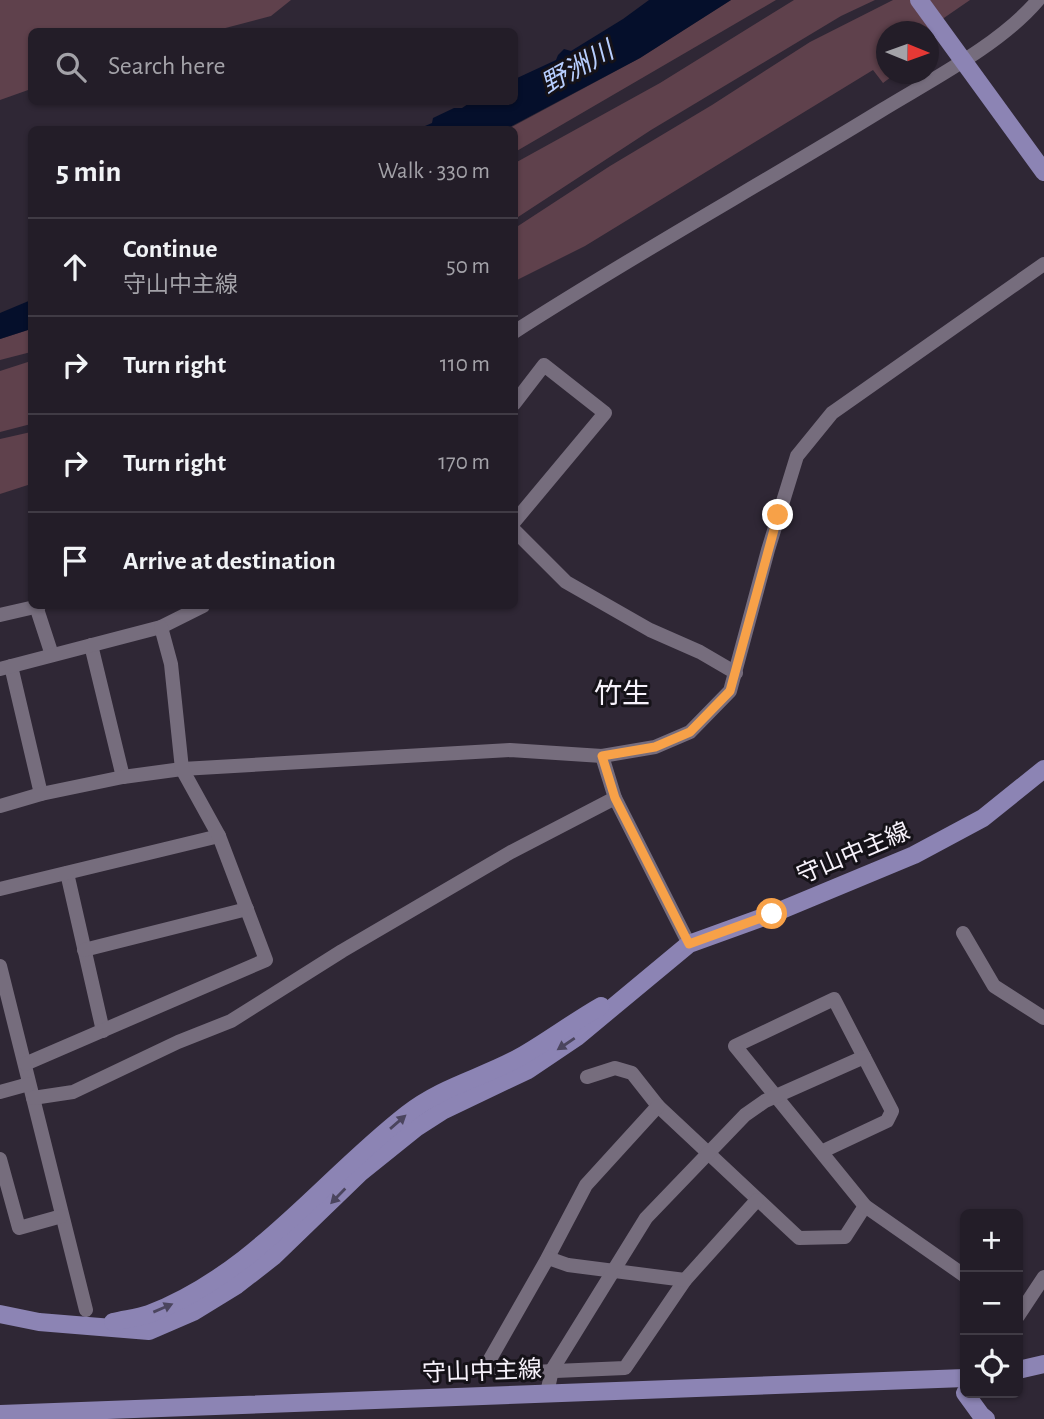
<!DOCTYPE html>
<meta charset="utf-8">
<style>
:root{--surface:#231d28;--page:#2f2a34;--text:#f1f3f6;--muted:#a3a2a8;--line:#403b45}
body{margin:0;font-family:"Alegreya Sans","Noto Sans JP",sans-serif;background:var(--page);color:var(--text)}
.controls{position:absolute;right:21px;bottom:21px;display:grid;overflow:hidden;border-radius:10px;box-shadow:0 2px 5px #0004}
.controls button{width:63px;height:63px;display:grid;place-items:center;padding:0;border:0;border-bottom:2px solid var(--line);background:var(--surface);color:var(--text);font:35px sans-serif}
.compass{position:absolute;left:876px;top:21px;width:63px;height:63px;border-radius:50%;background:var(--surface);box-shadow:0 2px 5px #0004;rotate:91deg}
.stop{position:absolute;width:21px;height:21px;margin:-16px;border:5px solid #f7a148;border-radius:50%;background:#fff}
.stop.end{background:#f7a148;border-color:#fff;box-shadow:0 2px 7px #0008}
.list{margin:0;padding:0;list-style:none}
h2{display:flex;justify-content:space-between;align-items:center;height:91px;margin:0;padding:0 28px;font-size:30px}
h2 small{font-size:23px;font-weight:400;color:var(--muted)}
.list li{display:grid;grid-template-columns:46px 1fr auto;gap:21px;align-items:center;box-sizing:border-box;height:98px;padding:0 28px;border-top:2px solid var(--line)}
.list b{display:block;font-size:26px;white-space:nowrap}
.list p{margin:0;font-size:23px;white-space:nowrap;color:var(--muted)}
.list em{font-size:23px;font-style:normal;color:var(--muted)}
.icon{flex:none;width:38px;height:38px;fill:none;stroke:currentColor;stroke-width:2;stroke-linecap:round;stroke-linejoin:round}
.map{position:relative;flex:none;width:1044px;height:1419px;overflow:hidden}
.search{position:absolute;background:var(--surface);box-shadow:0 2px 5px #0004;left:28px;top:28px;width:490px;height:77px;display:flex;align-items:center;gap:18px;box-sizing:border-box;padding:0 24px;border-radius:10px;color:var(--muted);font-size:26px}
.panel{position:absolute;background:var(--surface);box-shadow:0 2px 5px #0004;left:28px;top:126px;width:490px;height:483px;border-radius:10px}
.map>svg:first-child{display:block}
</style>
<div class="map">
<svg width="1044" height="1419" viewBox="0 0 1044 1419">
<rect width="100%" height="100%" fill="#2f2735"/>
<g fill="#5f414c">
<polygon points="0,0 291,0 271,16 214,31 32,32 31,89 0,100"/>
<polygon points="731,0 776,0 515,152 514,130 506,130 640,58"/>
<polygon points="794,0 875,0 841,16 651,130 515,219 515,163 660,83"/>
<polygon points="893,0 970,0 925,31 886,32 886,74 895,74 883,83 873,70 585,246 515,281 515,228 610,166 712,105 810,42"/>
<polygon points="31,329 31,352 0,360 0,339"/>
<polygon points="31,361 31,424 0,432 0,371"/>
<polygon points="31,432 31,484 0,494 0,439"/>
</g>
<g fill="#050f2b">
<polygon points="649,0 731,0 640,58 506,129 418,129 432,123 433,118 454,108 462,108 471,102 514,102 515,79 556,60 558,55 564,49 571,51 623,19"/>
<polygon points="31,300 31,329 0,339 0,313"/>
</g>
<g fill="none" stroke-linecap="round" stroke-linejoin="round">
<g stroke="#766d7d" stroke-width="14">
<path d="M 514,332 C 635,254 760,185 882,110 C 931,80 1001,44 1038,0"/>
<polyline points="514,404 544,365 605,413 514,522"/>
<polyline points="514,530 566,582 650,630 700,652 736,673"/>
<polyline points="36,606 52,655"/>
<polyline points="0,615 39,606"/>
<polyline points="91,645 123,777"/>
<polyline points="11,666 41,794"/>
<polyline points="0,669 161,627 203,606"/>
<polyline points="602,756 615,798 689,944"/>
<polyline points="0,806 41,794 123,777 182,769 510,750 602,756 655,747 690,732 730,691 768,550 797,456 832,413 1044,264"/>
<polyline points="67,873 103,1031"/>
<polyline points="0,889 219,836"/>
<polyline points="963,933 994,986 1044,1018"/>
<polyline points="84,950 247,909"/>
<polyline points="0,966 86,1310"/>
<polyline points="25,1064 266,960 219,836 182,769 171,664 161,627"/>
<polyline points="587,1077 615,1068 632,1073 658,1106 799,1238 845,1237 865,1206"/>
<polyline points="0,1092 29,1084"/>
<polyline points="33,1098 73,1092 178,1042 231,1021 342,951 511,852 615,798"/>
<polyline points="658,1106 586,1185 546,1261 485,1368 532,1372 625,1368 685,1280 757,1200"/>
<polyline points="821,1152 887,1121 892,1111 834,999 735,1046 865,1206 965,1276"/>
<polyline points="0,1159 19,1228 62,1216"/>
<polyline points="548,1258 568,1265 685,1280"/>
<polyline points="1018,1316 1044,1277"/>
<polyline points="547,1393 552,1370 646,1218 745,1115 765,1101 864,1057"/>
</g>
<g stroke="#8c84b4" stroke-width="18">
<polyline points="919,0 1044,172"/>
<polyline points="0,1314 39,1322 149,1331 193,1312 237,1285 273,1257 360,1173 416,1128 444,1110 528,1070 577,1037 689,944 772,914 914,855 983,818 1044,769"/>
<path d="M 113,1322 C 125,1319 138,1318 149,1314 C 254,1274 321,1181 407,1114 C 443,1086 482,1078 520,1057 C 548,1041 573,1022 601,1006"/>
<polyline points="1018,1370 1044,1364"/>
<polyline points="965,1393 981,1415 986,1419"/>
<polyline points="0,1414 965,1378"/>
</g>
</g>
<defs><path id="oneway-solid" d="M-6-.8H1V-3.2L6.5 0L1 3.2V.8H-6Z" transform="scale(1.75)"/></defs>
<g fill="#4b455e">
<use href="#oneway-solid" transform="translate(566 1044) rotate(146)"/>
<use href="#oneway-solid" transform="translate(398 1122) rotate(-41)"/>
<use href="#oneway-solid" transform="translate(338 1196) rotate(134)"/>
<use href="#oneway-solid" transform="translate(163 1308) rotate(-23)"/>
</g>
<g fill="none" stroke-linecap="round" stroke-linejoin="round">
<polyline stroke="#f7a148" stroke-width="9" points="772,914 689,944 615,798 602,756 655,747 690,732 730,691 778,515"/>
</g>
<g text-anchor="middle" stroke-width="6" stroke-linejoin="round" paint-order="stroke">
<g font-size="24" fill="#f7f2fb" stroke="#151218">
<text transform="translate(853 853) rotate(-23)" y="8">守山中主線</text>
<text transform="translate(482 1371) rotate(-2)" y="8">守山中主線</text>
</g>
<g font-size="26" font-style="italic" fill="#b8cfff" stroke="#151218">
<text transform="translate(577 67) rotate(-29)" y="9">野洲川</text>
</g>
<g font-size="28" fill="#f7f2fb" stroke="#151218">
<text x="622" y="703">竹生</text>
</g>
</g>
</svg>
<div class="controls">
<button>+</button>
<button>−</button>
<button><svg class="icon" aria-label="locate" viewBox="0 0 24 24"><circle cx="12" cy="12" r="6"/><path d="M12 2v4M12 18v4M2 12h4M18 12h4"/></svg></button>
</div>
<svg class="compass" viewBox="-18 -18 36 36"><path d="M0-13l5 13h-10z" fill="#e53935"/><path d="M0 13l5-13h-10z" fill="#a3a2a8"/></svg>
<div class="stop" style="left:772px;top:914px"></div>
<div class="stop end" style="left:778px;top:515px"></div>
<div class="search"><svg class="icon" aria-label="search" viewBox="0 0 24 24"><circle cx="10" cy="10" r="6"/><path d="M15 15l6 6"/></svg>Search here</div>
<section class="panel">
<h2>5 min<small>Walk · 330 m</small></h2>
<ul class="list">
<li><svg class="icon" aria-label="ahead" viewBox="0 0 24 24"><path d="M12 20V5M6 11l6-6 6 6"/></svg><div><b>Continue</b><p>守山中主線</p></div><em>50 m</em></li>
<li><svg class="icon" aria-label="right" viewBox="0 0 24 24"><path d="M7 20v-9h11M14 6l5 5-5 5"/></svg><div><b>Turn right</b></div><em>110 m</em></li>
<li><svg class="icon" aria-label="right" viewBox="0 0 24 24"><path d="M7 20v-9h11M14 6l5 5-5 5"/></svg><div><b>Turn right</b></div><em>170 m</em></li>
<li><svg class="icon" aria-label="arrive" viewBox="0 0 24 24"><path d="M6 21V4h12l-3 4 3 4H6"/></svg><div><b>Arrive at destination</b></div></li>
</ul>
</section>
</div>
